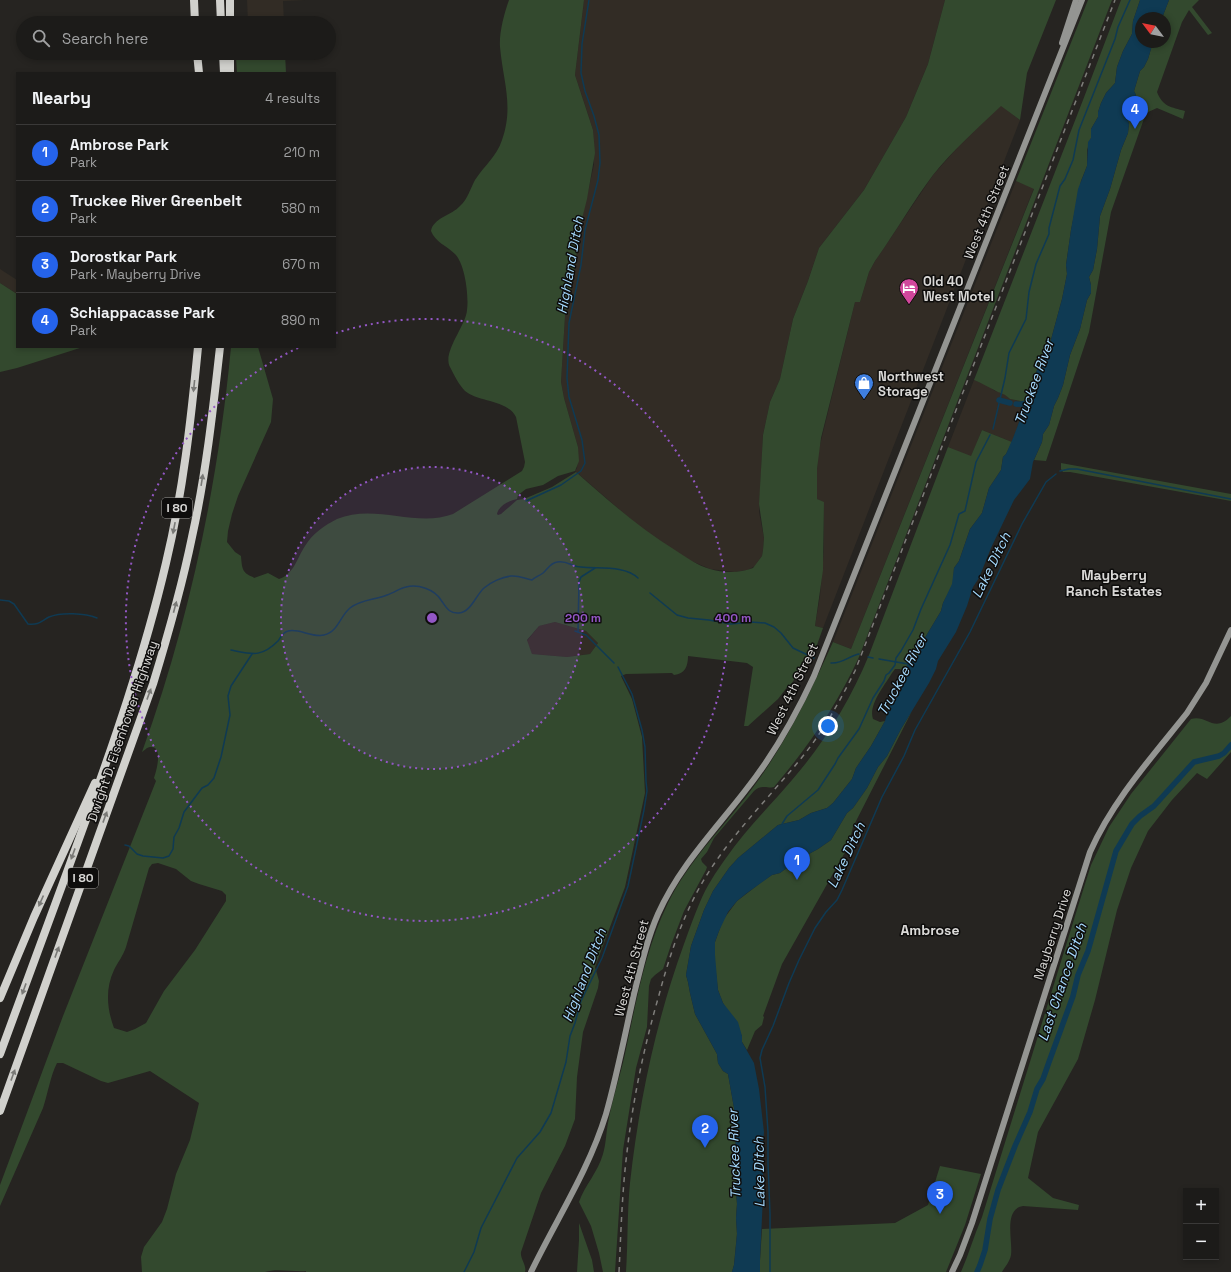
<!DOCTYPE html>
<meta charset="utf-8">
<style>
:root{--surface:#1c1b19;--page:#292826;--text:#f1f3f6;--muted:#a0a1a2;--line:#3a3938;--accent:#2563eb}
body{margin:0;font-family:"Space Grotesk",sans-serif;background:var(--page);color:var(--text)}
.controls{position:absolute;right:12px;bottom:12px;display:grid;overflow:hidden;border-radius:0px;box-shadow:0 2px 6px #0003}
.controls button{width:36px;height:36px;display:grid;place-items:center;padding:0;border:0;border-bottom:1px solid var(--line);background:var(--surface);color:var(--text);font:20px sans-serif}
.compass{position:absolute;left:1135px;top:12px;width:36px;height:36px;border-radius:50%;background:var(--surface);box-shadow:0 2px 6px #0003;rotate:302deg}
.you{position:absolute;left:828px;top:726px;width:14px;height:14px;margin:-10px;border:3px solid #fff;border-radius:50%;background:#1a73e8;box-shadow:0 0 0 6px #1a73e833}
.badge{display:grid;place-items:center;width:26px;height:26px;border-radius:50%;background:var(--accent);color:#fff;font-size:13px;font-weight:700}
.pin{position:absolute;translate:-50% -33px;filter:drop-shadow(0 1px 2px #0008)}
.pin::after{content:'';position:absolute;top:21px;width:14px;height:12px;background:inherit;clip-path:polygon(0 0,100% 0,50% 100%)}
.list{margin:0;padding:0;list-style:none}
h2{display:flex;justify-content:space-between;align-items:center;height:52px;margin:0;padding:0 16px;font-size:17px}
h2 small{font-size:13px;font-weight:400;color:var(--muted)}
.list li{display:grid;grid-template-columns:26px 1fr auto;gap:12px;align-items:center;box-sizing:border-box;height:56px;padding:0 16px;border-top:1px solid var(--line)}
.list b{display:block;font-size:15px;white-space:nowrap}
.list p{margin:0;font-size:13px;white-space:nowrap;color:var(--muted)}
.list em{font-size:13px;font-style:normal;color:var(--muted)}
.icon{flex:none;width:22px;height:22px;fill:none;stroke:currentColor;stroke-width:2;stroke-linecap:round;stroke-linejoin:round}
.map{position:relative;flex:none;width:1231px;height:1272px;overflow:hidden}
.search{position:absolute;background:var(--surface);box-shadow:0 2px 6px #0003;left:16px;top:16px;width:320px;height:44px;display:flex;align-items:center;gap:10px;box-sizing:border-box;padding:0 14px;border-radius:22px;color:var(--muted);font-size:15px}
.panel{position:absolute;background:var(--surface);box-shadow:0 2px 6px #0003;left:16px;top:72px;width:320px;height:276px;border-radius:0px}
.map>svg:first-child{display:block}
</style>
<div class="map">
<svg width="1231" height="1272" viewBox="0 0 1231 1272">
<rect width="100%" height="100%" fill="#262421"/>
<g fill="#322c25">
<polygon points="247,0 305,0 283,1 284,23 248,23"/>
<polygon points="584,0 945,0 928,64 906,117 864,190 819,248 808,281 793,319 780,379 770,402 763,435 759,512 764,538 763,550 762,556 755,566 748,570 735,572 710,569 689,560 649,534 635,523 575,471 577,468 578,447 564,398 561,382 565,316 574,277 579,231 594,165 593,130 575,75"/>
<polygon points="1001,105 1020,120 823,628 815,626 820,596 824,550 824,503 817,499 816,485 818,453 855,302 860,302 869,272 875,261 933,175 958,147"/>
<polygon points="1016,181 1034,188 851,649 833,642"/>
<polygon points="0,269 17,280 17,294 0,283"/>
<polygon points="974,380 987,385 995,391 1004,393 1010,399 1026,402 1026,404 1012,442 982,430 971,457 948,447"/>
<polygon points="555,622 586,631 598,643 590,654 567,657 532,654 527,641 539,626"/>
</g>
<g fill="#33492e" fill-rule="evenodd">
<path d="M 509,0 L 584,0 L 575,75 L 593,130 L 595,153 L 587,199 L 579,231 L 574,277 L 565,316 L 561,382 L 564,398 L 578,447 L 579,461 L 575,471 L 558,476 L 543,485 L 526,489 L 518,495 L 517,499 C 509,501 499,505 497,514 L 498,515 L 501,514 L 517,500 L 524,499 L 552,487 L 576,472 C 608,500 639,528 675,550 C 686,557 698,566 710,569 C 723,573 740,573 753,568 L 762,556 L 763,550 L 764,538 L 759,504 L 763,435 L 770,402 L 780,379 L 793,319 L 808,281 L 819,248 L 864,190 L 906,117 L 928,64 L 945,0 L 1056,0 L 1027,73 L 1020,120 L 1001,106 C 978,128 953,150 933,175 C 912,203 895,233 875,261 L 869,272 L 860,302 L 855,302 L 821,438 L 817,469 L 817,499 L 824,502 L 823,570 L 815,626 L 823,628 L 812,659 L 809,660 L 799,679 L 795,678 L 792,683 L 788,686 L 778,699 L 748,726 L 744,726 L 753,667 L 747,663 L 688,656 C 688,666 685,674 674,675 L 672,673 L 626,674 L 621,676 L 632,699 L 642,737 L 645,793 L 625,887 L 595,967 L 599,981 L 598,988 L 583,1032 L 577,1077 L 575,1119 L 565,1146 L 541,1193 L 521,1252 C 520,1259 527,1265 525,1272 L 306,1272 L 306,1271 C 293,1272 276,1268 265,1272 L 142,1272 L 141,1257 L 144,1247 L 162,1222 L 167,1209 L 176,1174 L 190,1140 L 199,1103 L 150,1071 L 108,1083 L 101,1081 L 63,1063 L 57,1063 C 50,1077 48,1093 43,1108 L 0,1206 L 0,1185 L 63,1016 L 156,781 L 154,778 C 156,772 164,745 150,747 C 147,747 144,751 142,752 C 189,622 218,485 231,347 L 258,347 L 273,399 L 271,422 L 238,496 L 232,514 L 228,531 L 227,542 L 235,552 L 241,556 C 242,568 242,573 253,577 L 254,578 L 268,573 L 279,579 C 294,574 297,558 305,546 C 312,534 325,525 337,519 C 375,503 416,528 453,514 L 522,471 L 524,467 L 525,462 L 516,417 C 508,400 478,402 465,391 C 459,385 454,375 450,367 C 442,352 466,326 467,310 C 469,296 465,264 455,254 C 447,246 435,242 431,231 C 433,218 452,215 460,206 C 468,199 470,189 475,180 C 484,166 497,156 502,140 C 514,106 503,81 500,47 C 499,33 504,14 509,0 ZM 555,622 L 586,631 L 598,643 L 590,654 L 567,657 L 532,654 L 527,640 L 539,626 ZM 158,863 L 176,869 L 191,881 L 199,884 L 222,891 L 226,895 L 226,901 L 195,950 L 164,991 L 146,1023 L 135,1029 L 127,1032 L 114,1028 C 107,1009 105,989 114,970 C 118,962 123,956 126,947 L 149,868 L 152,864 Z"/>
<path d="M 1088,0 L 1112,0 L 859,657 C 837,705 808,747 774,787 C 765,789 762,784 754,791 L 714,838 L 707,852 L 701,859 L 702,862 L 707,867 L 706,870 L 684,911 L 671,945 L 663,969 L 655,975 L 651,979 L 649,986 L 647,1027 L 636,1068 L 623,1150 L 615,1272 L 603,1272 L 599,1253 L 591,1226 L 579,1202 C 585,1185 598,1172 603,1154 C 606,1144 606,1134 608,1123 C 612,1100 620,1077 625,1054 C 636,1003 645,950 668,903 C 690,858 728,823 757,782 C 788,739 811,691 833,642 L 851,649 L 1034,189 L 1016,181 Z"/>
<path d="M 1121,0 L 1140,0 L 1133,21 L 1132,34 L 1123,51 L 1117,67 L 1115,83 L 1106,93 L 1101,103 L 1098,112 L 1098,117 L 1091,129 L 1091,138 L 1087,150 L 1087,166 L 1081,181 L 1071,230 L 1066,265 L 1067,274 L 1062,299 L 1049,347 L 1043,354 L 1037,370 L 1026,402 L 1010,399 C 1002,392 1004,395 996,391 C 988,387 982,383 974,380 L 1083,100 Z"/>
<path d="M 1169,0 L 1199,0 L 1192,7 L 1212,33 L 1208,35 L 1189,10 L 1182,22 L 1157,92 C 1163,107 1171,107 1185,111 L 1183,119 L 1157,108 L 1146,113 L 1111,212 L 1089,332 L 1046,461 L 1034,460 L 1042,442 L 1043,434 L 1049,425 L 1054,406 L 1058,398 L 1063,385 L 1070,355 L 1080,329 L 1087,300 L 1091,293 L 1091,285 L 1089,277 L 1093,270 L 1097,249 L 1100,216 L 1110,189 L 1121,150 L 1128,133 L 1129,124 L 1127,118 L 1127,113 L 1133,109 L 1136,95 L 1134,91 L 1140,71 L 1144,67 L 1148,59 L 1153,42 L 1165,42 L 1165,18 L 1162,18 Z"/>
<polygon points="241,53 285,53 286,73 237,73 236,57"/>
<polygon points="0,283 17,294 17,347 83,347 17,368 0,372"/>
<path d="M 982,430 L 1012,442 L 1006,454 L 1003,457 L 1001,470 L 989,488 L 982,513 L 970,529 L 959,561 L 954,568 L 953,584 L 943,603 L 941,611 L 923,641 L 917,658 L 910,661 L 904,672 L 900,669 L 895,669 L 892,673 C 885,685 868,705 873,719 L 880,722 L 885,721 L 871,746 L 856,768 L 852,779 L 833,803 L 827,808 L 811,813 L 799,820 L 778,825 L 738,858 L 729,868 L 713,891 L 704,910 L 691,946 L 686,975 L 688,982 L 690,993 L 695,1014 L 717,1054 L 718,1063 L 723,1071 L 728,1074 L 734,1108 L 737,1174 L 736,1190 L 737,1204 L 736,1218 L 737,1234 L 734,1265 L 732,1272 L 626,1272 C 628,1243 627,1213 630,1183 C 639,1102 656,1021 684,944 C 689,930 694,916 700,902 C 706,887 716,872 726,858 C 745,830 770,806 792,780 C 824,743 850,701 869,655 L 948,447 L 971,456 Z"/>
<polygon points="1061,463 1231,494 1231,501 1070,472 1063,472 1061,469"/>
<polygon points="912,711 853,827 848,847 782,964 763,1016 764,1017 762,1025 755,1031 747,1050 742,1042 742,1036 723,1003 718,990 715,965 715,942 723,920 737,901 763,881 772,875 780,873 796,861 818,849 831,840 847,813 853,808 867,788 878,767 887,756 901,729"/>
<path d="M 1231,716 L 1231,752 L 1207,779 L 1197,773 L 1172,800 L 1148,831 L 1131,868 L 1117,910 L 1095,1000 L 1078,1059 L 1038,1132 L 1028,1178 L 1053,1198 L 1079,1205 L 1078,1210 L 1023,1206 C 1003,1209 1013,1241 1011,1255 C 1010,1261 1005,1267 1002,1272 L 961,1272 C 969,1254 974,1235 982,1217 L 1080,900 L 1091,865 L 1109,827 L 1131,794 L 1191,719 C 1207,714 1214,734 1231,716 Z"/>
<polygon points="940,1166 981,1174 965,1225 946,1272 760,1272 760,1260 762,1229 895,1223 928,1205"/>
<polygon points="579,1223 592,1260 594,1272 577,1272 579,1240"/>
</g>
<polygon fill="#0f3a53" points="1140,0 1169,0 1162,18 1141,18 1141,42 1153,42 1148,59 1144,67 1140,71 1134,91 1136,95 1133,109 1127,113 1127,118 1129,124 1128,133 1121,150 1110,189 1100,216 1097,249 1093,270 1089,277 1091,285 1091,293 1087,300 1080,329 1070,355 1063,385 1058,398 1054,406 1049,425 1043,434 1042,442 1033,462 1030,479 1014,500 991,548 979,578 973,587 967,606 956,632 938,661 936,669 929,683 901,729 887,756 878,767 867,788 853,808 847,813 831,840 818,849 796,861 780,873 772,875 747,893 737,901 728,912 719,931 715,942 715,955 718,990 723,1003 738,1022 742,1036 742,1042 754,1063 759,1089 764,1132 761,1163 764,1179 763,1196 760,1260 760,1272 732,1272 734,1265 737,1234 736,1218 737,1204 736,1190 737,1174 734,1108 728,1074 723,1071 718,1063 717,1054 695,1014 690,993 688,982 686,975 691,946 704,910 713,891 729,868 738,858 778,825 799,820 811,813 827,808 833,803 852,779 856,768 871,746 885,721 888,710 906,667 910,661 917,658 923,641 941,611 943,603 952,584 954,568 959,561 970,529 982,513 989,488 1001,470 1003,457 1006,454 1013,438 1024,409 1023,408 1024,405 1026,404 1027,398 1037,370 1043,354 1049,347 1062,299 1067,274 1066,265 1071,230 1078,189 1087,166 1088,142 1091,138 1091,129 1098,117 1098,112 1101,103 1106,93 1115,83 1117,67 1123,51 1132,34 1133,21"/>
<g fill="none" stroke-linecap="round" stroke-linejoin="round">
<g stroke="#0f3a53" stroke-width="1.5">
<polyline points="993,429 1005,378 1009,353 1026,319 1029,292 1036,264 1049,234 1049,228 1060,186 1065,179 1073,160 1079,130 1115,39 1118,27 1130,0"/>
<polyline points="1060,471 1069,469 1077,469 1231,499"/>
<polyline points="526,501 561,485 581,471 585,463 582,440 569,397 567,378 569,323 581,265 585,230 598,180 600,163 599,135 594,116 585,91 581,73 582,44 589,0"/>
<polyline points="650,593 677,615 688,618 709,620 731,624 751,622 765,623 774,627 781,633 793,648 814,658"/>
<path d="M 0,600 L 9,601 L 14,604 L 28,624 C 39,625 40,622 49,617 C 61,612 85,613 97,618"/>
<polyline points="575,631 586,635 614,663"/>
<polyline points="578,632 579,582 581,577 595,568"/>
<path d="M 231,650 C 252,654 261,658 278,641 C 281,637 283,632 288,631 C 299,628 312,638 324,635 C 338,632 340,616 350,608 C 361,599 375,600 387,595 C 394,593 400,588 406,587 C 418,584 434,589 441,600 C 446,607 449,614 459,613 C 471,612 476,595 484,588 C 491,582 502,577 511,576 C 519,575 525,579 532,580 C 535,577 539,576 543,573 C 548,569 550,563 557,562 C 568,560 571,567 581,567 C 598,569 625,565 638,578"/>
<polyline points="868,657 873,658"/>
<polyline points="879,659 908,664"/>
<path d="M 831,663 C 842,664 849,656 859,654"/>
<polyline points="782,824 787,816 818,790 835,764 838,758 859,729 873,698 884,681 886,675 889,673 895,665 896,658 901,651 913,630 921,609 950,545 959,514 965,511 976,462 990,435"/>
<polyline points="125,845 129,846 137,854 143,856 163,858 169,856 173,849 174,837 179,828 184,812 202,788 208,785 214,778 221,757 230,715 228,696 231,686 252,654"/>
<polyline points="464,1272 474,1252 481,1228 517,1158 540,1132 551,1113 566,1062 570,1036 575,1023 581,1001 602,958 628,886 644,810 647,791 646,781 645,747 642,730 632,694 618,667"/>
<polyline points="770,1272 770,1214 768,1163 768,1132 765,1087 760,1058 762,1050 773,1026 789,983 799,960 815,928 826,912 837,900 842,890 882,797 904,756 915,730 970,632 1022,524 1046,482 1056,474"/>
</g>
<g stroke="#0f3a53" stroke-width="5.5">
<polyline points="999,400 1010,403"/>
<path d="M 1016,404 C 1023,405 1027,402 1033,403"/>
<polyline points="977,1272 980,1265 985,1250 990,1219 998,1190 1015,1146 1030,1112 1037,1089 1043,1079 1049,1062 1073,996 1078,975 1088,951 1116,851 1132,824 1140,816 1154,806 1194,762 1219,756 1224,753 1231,745"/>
</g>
<g stroke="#949592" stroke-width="6">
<polyline points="1062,43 1076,0"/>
<path d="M 531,1272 C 556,1220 589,1170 606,1114 C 617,1075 625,1034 634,994 C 641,966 647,939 658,914 C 679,867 714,831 745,791 C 773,756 795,717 814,676 L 1082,0"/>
<path d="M 952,1272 L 960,1255 L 972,1223 L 1090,852 C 1113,800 1152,757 1187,713 L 1206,683 L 1231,630"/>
</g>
<g stroke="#d1d1cd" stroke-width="8">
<polyline points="194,0 195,23"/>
<polyline points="220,0 221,23"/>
<polyline points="230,0 230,23"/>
<polyline points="197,53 199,73"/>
<polyline points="223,53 224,73"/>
<polyline points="230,53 230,73"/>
<polyline points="0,998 34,917 95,783"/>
<path d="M 0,1054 C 26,983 53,911 79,839 C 112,748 144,657 166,563 C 183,492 191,420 198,347"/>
<path d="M 0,1111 L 153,684 C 168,635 182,586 192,537 C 206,474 213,410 220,347"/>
</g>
<path stroke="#7f7e7b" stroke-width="1.5" stroke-dasharray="5 5" stroke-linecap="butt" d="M 619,1272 C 621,1232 622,1192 627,1152 C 633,1099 644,1047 659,995 C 671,950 687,903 714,864 C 742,823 777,789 807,751 C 826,726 841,699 855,671 L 1115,0"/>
</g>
<defs><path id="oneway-solid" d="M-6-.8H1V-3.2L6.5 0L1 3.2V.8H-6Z"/></defs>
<g fill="#797976">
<use href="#oneway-solid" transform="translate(194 386) rotate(96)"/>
<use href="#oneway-solid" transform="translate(202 480) rotate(-81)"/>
<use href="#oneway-solid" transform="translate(174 528) rotate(101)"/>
<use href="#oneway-solid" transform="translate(175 607) rotate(-75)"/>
<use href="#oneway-solid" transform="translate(149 694) rotate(-70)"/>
<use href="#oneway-solid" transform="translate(105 817) rotate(-70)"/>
<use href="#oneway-solid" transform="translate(73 854) rotate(110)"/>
<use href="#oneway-solid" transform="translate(41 901) rotate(114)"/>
<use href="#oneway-solid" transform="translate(57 952) rotate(-70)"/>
<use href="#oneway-solid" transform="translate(24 989) rotate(110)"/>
<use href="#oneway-solid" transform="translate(13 1075) rotate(-70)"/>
</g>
<circle cx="432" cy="618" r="151" fill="#9357c5" fill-opacity=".12"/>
<g fill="none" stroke="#9357c5" stroke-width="2" stroke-dasharray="2 4">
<circle cx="432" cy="618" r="151"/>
<path d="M336 333A301 301 0 1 1 300 347"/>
</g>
<defs>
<symbol id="hotel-pin" viewBox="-11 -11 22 30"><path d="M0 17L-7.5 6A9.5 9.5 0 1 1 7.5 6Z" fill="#d1479c" stroke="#0e0d0c"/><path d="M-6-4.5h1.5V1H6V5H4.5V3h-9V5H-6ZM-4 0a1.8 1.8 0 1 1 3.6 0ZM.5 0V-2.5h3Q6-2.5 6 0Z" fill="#fff"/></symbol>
<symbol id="shop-pin" viewBox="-11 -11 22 30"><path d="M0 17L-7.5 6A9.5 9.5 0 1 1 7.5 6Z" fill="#3f7fe0" stroke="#0e0d0c"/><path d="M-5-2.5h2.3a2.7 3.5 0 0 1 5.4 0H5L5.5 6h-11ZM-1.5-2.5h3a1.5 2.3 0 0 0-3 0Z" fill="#fff"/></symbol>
</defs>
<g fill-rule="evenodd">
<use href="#hotel-pin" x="898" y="277" width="22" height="30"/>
<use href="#shop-pin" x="853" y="372" width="22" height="30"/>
</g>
<g text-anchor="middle" stroke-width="3" stroke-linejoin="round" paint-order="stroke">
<g fill="#0e0d0c" stroke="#9d9c9a" stroke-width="1">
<rect x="162" y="498" width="30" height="20" rx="3"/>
<rect x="68" y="868" width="30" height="20" rx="3"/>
</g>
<g font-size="12" font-weight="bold" fill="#dad9d7">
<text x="177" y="512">I 80</text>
<text x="83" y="882">I 80</text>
</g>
<g font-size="13" fill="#dad9d7" stroke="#0e0d0c">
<text transform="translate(986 212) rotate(-68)" y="5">West 4th Street</text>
<text transform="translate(792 689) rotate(-64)" y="5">West 4th Street</text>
<text transform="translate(122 731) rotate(-71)" y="5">Dwight D. Eisenhower Highway</text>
<text transform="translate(1052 934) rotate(-72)" y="5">Mayberry Drive</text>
<text transform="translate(631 968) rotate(-75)" y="5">West 4th Street</text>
</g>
<g font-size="13" font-weight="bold" fill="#dad9d7" stroke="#0e0d0c" text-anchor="start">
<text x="923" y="286">Old 40<tspan x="923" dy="15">West Motel</tspan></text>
<text x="878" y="381">Northwest<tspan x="878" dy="15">Storage</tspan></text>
</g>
<g font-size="14" font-style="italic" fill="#a5dafe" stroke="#0e0d0c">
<text transform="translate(570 265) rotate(-80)" y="5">Highland Ditch</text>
<text transform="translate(1034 382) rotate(-70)" y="5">Truckee River</text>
<text transform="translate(991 565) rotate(-64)" y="5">Lake Ditch</text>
<text transform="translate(902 675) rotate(-62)" y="5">Truckee River</text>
<text transform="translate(846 855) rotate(-65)" y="5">Lake Ditch</text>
<text transform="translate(584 975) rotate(-69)" y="5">Highland Ditch</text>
<text transform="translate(1062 982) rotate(-71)" y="5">Last Chance Ditch</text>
<text transform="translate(734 1154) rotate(-92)" y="5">Truckee River</text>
<text transform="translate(759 1172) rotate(-91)" y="5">Lake Ditch</text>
</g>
<g font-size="14" font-weight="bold" fill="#dad9d7" stroke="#0e0d0c">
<text x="1114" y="580">Mayberry<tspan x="1114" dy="16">Ranch Estates</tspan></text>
<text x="930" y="935">Ambrose</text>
</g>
</g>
<circle cx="432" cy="618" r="6" fill="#9357c5" stroke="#0e0d0c" stroke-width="2"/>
<g font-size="12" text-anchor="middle" font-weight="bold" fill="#9357c5" stroke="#0e0d0c" stroke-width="3" stroke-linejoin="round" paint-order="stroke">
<text x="583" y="622">200 m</text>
<text x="733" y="622">400 m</text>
</g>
</svg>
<div class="controls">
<button>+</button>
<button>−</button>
</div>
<svg class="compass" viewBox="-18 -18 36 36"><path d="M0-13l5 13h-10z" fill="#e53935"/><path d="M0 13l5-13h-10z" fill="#a0a1a2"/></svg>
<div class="you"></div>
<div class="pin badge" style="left:797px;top:880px">1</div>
<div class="pin badge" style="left:705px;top:1148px">2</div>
<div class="pin badge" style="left:940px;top:1214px">3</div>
<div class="pin badge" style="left:1135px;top:129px">4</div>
<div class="search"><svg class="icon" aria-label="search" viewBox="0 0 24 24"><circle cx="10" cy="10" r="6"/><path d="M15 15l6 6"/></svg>Search here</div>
<section class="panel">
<h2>Nearby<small>4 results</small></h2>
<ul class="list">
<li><span class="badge">1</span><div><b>Ambrose Park</b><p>Park</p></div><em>210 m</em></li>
<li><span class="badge">2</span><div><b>Truckee River Greenbelt</b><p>Park</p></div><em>580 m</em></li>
<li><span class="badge">3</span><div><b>Dorostkar Park</b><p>Park · Mayberry Drive</p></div><em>670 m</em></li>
<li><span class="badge">4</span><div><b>Schiappacasse Park</b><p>Park</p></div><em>890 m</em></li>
</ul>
</section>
</div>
